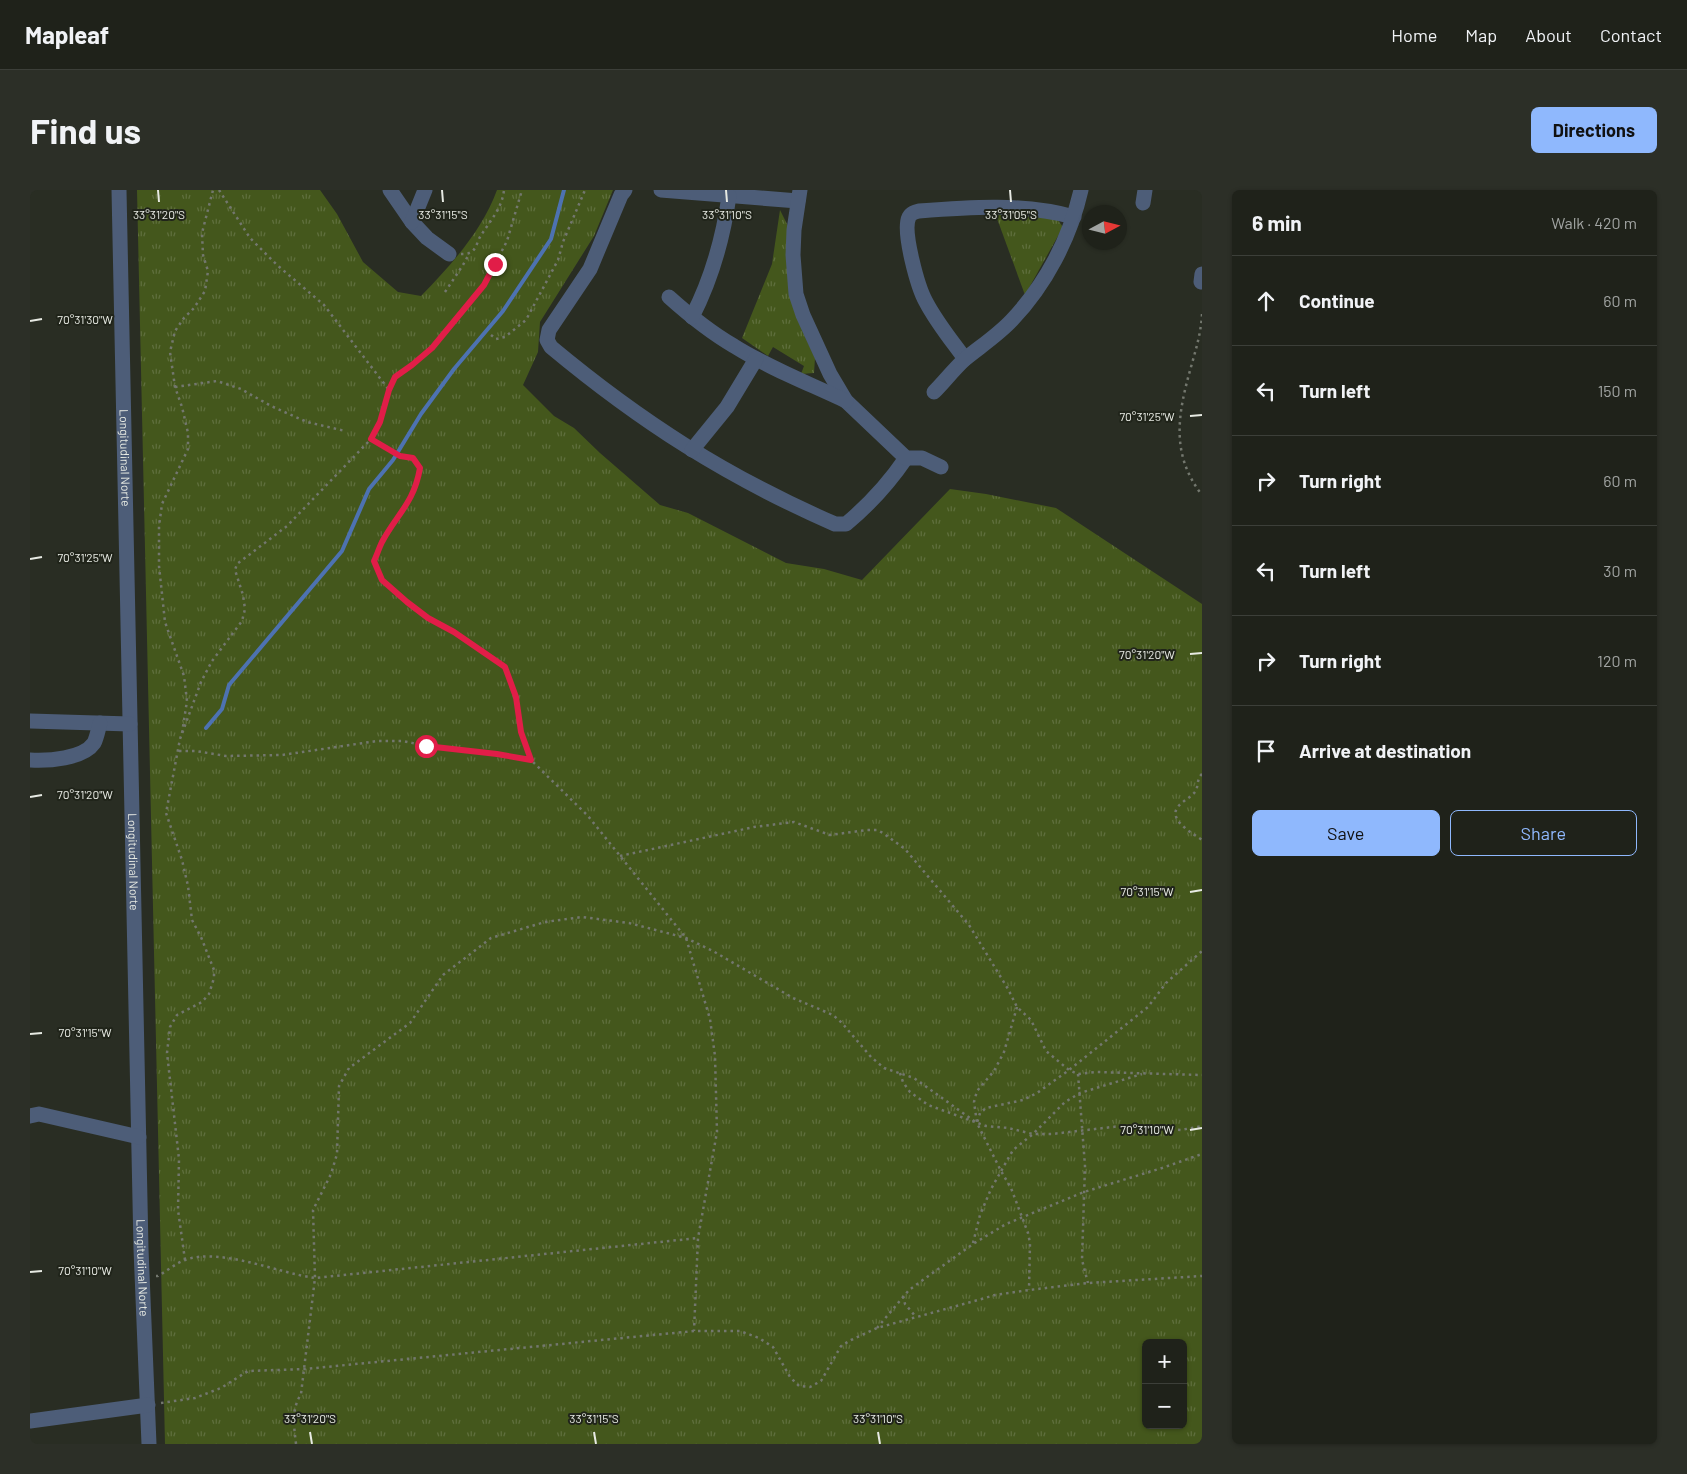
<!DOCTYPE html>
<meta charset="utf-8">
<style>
:root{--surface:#1f221a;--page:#2c2f27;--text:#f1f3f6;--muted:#a1a4a2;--line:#3c3f39;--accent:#8fb8fd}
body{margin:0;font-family:Barlow,sans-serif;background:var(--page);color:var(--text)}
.controls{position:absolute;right:15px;bottom:15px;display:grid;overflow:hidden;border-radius:8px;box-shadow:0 1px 4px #0004}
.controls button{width:45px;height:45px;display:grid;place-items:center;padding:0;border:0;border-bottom:1px solid var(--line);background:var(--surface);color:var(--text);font:25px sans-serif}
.compass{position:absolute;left:1052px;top:15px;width:45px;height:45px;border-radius:50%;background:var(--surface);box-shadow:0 1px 4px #0004;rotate:83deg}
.stop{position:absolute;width:15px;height:15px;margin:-11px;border:4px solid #e11d48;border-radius:50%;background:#fff}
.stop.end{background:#e11d48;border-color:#fff;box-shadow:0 1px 5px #0008}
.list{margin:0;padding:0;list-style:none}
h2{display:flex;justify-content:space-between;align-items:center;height:65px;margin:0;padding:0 20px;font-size:21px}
h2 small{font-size:16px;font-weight:400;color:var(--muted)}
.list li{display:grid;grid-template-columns:32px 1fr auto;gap:15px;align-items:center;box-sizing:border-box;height:90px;padding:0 20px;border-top:1px solid var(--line)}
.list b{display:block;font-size:19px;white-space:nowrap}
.list em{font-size:16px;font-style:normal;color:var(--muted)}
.actions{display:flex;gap:10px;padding:15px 20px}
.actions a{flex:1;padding:11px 0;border:1px solid var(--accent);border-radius:8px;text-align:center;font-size:18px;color:var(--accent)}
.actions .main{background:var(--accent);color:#111}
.icon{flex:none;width:28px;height:28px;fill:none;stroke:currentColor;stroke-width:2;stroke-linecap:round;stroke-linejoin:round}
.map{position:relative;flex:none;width:1172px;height:1254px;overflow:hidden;border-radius:8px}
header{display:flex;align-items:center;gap:30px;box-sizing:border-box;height:70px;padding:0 25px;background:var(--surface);border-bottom:1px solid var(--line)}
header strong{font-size:24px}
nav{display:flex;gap:28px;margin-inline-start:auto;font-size:18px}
.intro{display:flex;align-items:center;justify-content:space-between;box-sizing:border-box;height:120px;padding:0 30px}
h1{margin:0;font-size:35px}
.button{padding:12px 22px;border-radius:8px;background:var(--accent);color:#111;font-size:18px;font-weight:700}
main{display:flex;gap:30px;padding:0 30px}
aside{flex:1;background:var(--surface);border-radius:8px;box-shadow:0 1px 4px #0004}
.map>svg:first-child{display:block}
</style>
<header>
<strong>Mapleaf</strong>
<nav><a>Home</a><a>Map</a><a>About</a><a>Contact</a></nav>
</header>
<div class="intro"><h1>Find us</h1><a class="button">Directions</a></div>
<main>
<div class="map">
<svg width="1172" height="1254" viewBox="0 0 1172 1254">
<defs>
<pattern id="grass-tufts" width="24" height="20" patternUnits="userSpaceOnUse" patternTransform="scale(1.25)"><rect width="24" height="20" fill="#44571c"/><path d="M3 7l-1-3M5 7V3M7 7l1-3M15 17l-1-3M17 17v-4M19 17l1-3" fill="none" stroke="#5f6f3d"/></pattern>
</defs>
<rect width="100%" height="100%" fill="#292d23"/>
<g fill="url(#grass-tufts)" fill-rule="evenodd">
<path d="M 107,0 L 290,0 L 307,24 L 333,72 L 368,102 L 391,106 C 421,75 452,41 467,0 L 583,0 L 564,46 L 510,132 L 508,162 L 493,195 L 524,226 L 544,238 L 570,263 L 630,315 L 658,323 L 756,373 L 794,379 L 832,390 L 920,299 L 956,304 L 1026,318 L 1172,414 L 1172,1254 L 135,1254 ZM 1116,1153 L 1153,1153 L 1153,1235 L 1116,1235 Z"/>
<polygon points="750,20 758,36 769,133 785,168 784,183 771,184 774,176 743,157 738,166 712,148 742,74"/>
<polygon points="965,23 1027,29 1033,37 995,105"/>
</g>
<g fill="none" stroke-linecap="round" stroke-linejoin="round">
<polyline stroke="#4d72b1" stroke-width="4" points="176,538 192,519 199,495 312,361 339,299 363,270 391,224 424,179 473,121 521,49 534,0"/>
<g stroke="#73776e" stroke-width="2.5" stroke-dasharray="2.5 4" stroke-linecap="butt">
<polyline points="189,0 220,48 247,75 294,115 359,200"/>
<path d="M 431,64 C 431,64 438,64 439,63 C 446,61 447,52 450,47 C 459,32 472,19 474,0"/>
<polyline points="415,102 433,75 439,64"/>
<path d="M 1172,124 C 1171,143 1166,159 1161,177 C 1148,223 1140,264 1172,305"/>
<polyline points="461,145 466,149 475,147 496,130 528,70 533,52 555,0"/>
<polyline points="145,197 187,191 211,199 241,216 277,232 315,241"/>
<path d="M 341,249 L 370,266 L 383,269 L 391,279 C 384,313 367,324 352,352 C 349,358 347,365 344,371 L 352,390 L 377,412 L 398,428 L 423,442 L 475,477 L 486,507 L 491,542 L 501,570 L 558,626 L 656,748 L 680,829 L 685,866 L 687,942 L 668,1048 L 664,1141"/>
<polyline points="152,543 157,511 154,486 135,432 129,376 129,336 132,314 158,259 158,243 152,217 145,197 140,162 145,141 154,128 164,118 175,101 178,81 173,65 172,43 183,0"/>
<polyline points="149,561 166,561 196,566 252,565 347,551 373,551 396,556 467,564 501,570"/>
<path d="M 1172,584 C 1166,590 1169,596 1165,602 C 1160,608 1151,612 1147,618 C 1139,631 1164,644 1172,650"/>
<polyline points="590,666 724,637 764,632 800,645 837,640 847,640 853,643 875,659 939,735 978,799 987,817 1001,830 1016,861 1039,880 1048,884 1066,882 1172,885"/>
<polyline points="987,817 974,862 964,881 947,901 944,912 947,933 971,981 981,998 998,1043 1000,1053 999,1100"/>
<polyline points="870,883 873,892 880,902 898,915 956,936 978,938 1003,944 1022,944 1091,936 1151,940 1172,936"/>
<polyline points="1048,884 1055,976 1052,1070 1058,1093"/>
<polyline points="943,1053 950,1025 961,999 983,960 1003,944 1035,912 1050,903 1112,884"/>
<polyline points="155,1070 148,1020 149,969 137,863 140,837 147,825 172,812 179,804 184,788 184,780 171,747 162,730 158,696 152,670 136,623 150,549 171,492 182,471 212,431 215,419 213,405 205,380 207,374 257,336 341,249 349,233 359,200 365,187 382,175 402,158 454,95 477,51 492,0"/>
<path d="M 126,1086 L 128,1086 C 137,1081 146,1073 155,1070 C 190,1057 248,1083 285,1088 L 668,1048"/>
<polyline points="873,1106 875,1114 886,1127"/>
<polyline points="847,1138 879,1100 943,1054 976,1034 1054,1002 1132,978 1172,964"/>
<polyline points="131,1213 165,1208 191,1198 218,1181 275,1179 664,1141 710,1141 729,1148 743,1157 760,1187 769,1196 780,1197 791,1191 811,1156 821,1150 847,1138 948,1110 965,1105 999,1100 1058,1093 1172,1086"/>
<path d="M 266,1254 C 264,1236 261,1220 271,1204 L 285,1088 L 283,1020 L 301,984 L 307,964 L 309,896 L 319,878 L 380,833 L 413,785 L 461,748 L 515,732 L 552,727 L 599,733 L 656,748 L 683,761 L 763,808 L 803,825 L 812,833 L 841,867 L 854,878 L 884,888 L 947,933 L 950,923 L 956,918 L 993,910 L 1007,903 L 1039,880 L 1118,817 L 1136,793 L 1172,761"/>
</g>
<g stroke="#4d5d78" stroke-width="15">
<path id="s1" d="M 89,0 L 111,1059 L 119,1254"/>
<polyline points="360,0 382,32 397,48 419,64"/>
<path d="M 595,0 L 591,5 L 560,79 L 519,140 L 517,150 L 521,157 C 611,232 697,287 805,334 L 816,334 C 840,314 859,293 876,268"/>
<polyline points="631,0 768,11"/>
<polyline points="770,0 764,40 763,65 766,104 773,125 800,184 816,211 876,268 892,268 911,277"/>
<polyline points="1113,13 1115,0"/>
<polyline points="382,32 395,0"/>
<polyline points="1171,92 1172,84"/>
<path d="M 639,107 C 659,125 680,142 704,156 C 739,178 778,193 816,211"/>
<path d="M 662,127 C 682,88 693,49 699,6"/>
<path d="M 935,169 C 922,151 907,133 896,112 C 888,98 872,41 879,27 C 881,23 885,22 889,21 C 940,17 994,13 1044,27"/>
<path d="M 904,202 C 914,192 924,179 935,169 C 951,156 968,145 982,130 C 1016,94 1040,48 1051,0"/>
<polyline points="662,260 697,217 726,169"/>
<polyline points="0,531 100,534"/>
<path d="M 0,570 C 18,571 53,569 64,553 C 67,547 68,540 70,533"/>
<polyline points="0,926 9,924 109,947"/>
<polyline points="0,1231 118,1215"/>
</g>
</g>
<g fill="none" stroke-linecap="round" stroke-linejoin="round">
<path stroke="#e11d48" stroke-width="6" d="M 396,556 L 467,564 L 501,570 L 491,542 L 486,507 L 475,477 L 424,442 L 398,428 L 377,412 L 352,390 L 344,371 C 347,365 349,358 352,352 C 367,324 384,313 390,278 L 383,268 L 370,266 L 341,249 L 350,232 L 359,200 L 365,187 L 382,175 L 402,158 L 454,95 L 465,74"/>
</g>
<path fill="none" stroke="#e7eae3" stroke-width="2" d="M 128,0 L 129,12M 412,0 L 413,12M 696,0 L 697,12M 980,0 L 981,12M 0,131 L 12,129M 1160,226 L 1172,225M 0,369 L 12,367M 1160,464 L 1172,463M 0,607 L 12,605M 1160,702 L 1172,700M 0,844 L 12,843M 1160,940 L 1172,938M 0,1082 L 12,1081M 280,1242 L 282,1254M 564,1242 L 566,1254M 848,1242 L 850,1254"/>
<g text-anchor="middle" stroke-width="4" stroke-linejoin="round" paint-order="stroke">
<g font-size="12" fill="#e7eae3" stroke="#20241a">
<text dy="4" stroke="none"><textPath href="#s1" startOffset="268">Longitudinal Norte</textPath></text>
<text dy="4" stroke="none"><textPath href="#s1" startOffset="672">Longitudinal Norte</textPath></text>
<text dy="4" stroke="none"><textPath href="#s1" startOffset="1078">Longitudinal Norte</textPath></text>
</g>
</g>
<g font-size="12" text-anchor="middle" fill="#e7eae3" stroke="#20241a" stroke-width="4" stroke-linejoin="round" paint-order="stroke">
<text x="129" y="29">33°31'20"S</text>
<text x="413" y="29">33°31'15"S</text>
<text x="697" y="29">33°31'10"S</text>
<text x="981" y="29">33°31'05"S</text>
<text x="55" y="134">70°31'30"W</text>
<text x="1117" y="231">70°31'25"W</text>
<text x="55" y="372">70°31'25"W</text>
<text x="1117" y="469">70°31'20"W</text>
<text x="55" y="609">70°31'20"W</text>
<text x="1117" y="706">70°31'15"W</text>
<text x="55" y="847">70°31'15"W</text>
<text x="1117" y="944">70°31'10"W</text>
<text x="55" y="1085">70°31'10"W</text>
<text x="280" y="1233">33°31'20"S</text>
<text x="564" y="1233">33°31'15"S</text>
<text x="848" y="1233">33°31'10"S</text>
</g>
</svg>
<div class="controls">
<button>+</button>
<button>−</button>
</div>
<svg class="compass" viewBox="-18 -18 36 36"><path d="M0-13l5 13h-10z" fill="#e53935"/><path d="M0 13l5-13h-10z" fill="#a1a4a2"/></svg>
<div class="stop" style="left:396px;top:556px"></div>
<div class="stop end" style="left:465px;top:74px"></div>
</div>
<aside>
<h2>6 min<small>Walk · 420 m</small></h2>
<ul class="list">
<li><svg class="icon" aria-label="ahead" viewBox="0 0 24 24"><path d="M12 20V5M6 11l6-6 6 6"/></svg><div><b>Continue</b></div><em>60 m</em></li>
<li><svg class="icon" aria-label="left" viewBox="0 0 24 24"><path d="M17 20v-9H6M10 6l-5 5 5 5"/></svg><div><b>Turn left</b></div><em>150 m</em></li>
<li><svg class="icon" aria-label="right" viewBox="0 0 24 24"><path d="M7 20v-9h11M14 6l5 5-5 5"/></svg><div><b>Turn right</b></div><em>60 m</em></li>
<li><svg class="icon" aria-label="left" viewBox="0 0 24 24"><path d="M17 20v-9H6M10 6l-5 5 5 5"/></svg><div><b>Turn left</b></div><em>30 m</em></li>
<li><svg class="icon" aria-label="right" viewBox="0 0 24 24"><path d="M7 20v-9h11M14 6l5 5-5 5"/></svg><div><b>Turn right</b></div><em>120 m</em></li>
<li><svg class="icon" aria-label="arrive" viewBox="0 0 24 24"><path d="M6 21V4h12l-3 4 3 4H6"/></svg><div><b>Arrive at destination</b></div></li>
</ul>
<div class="actions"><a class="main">Save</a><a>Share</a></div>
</aside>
</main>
